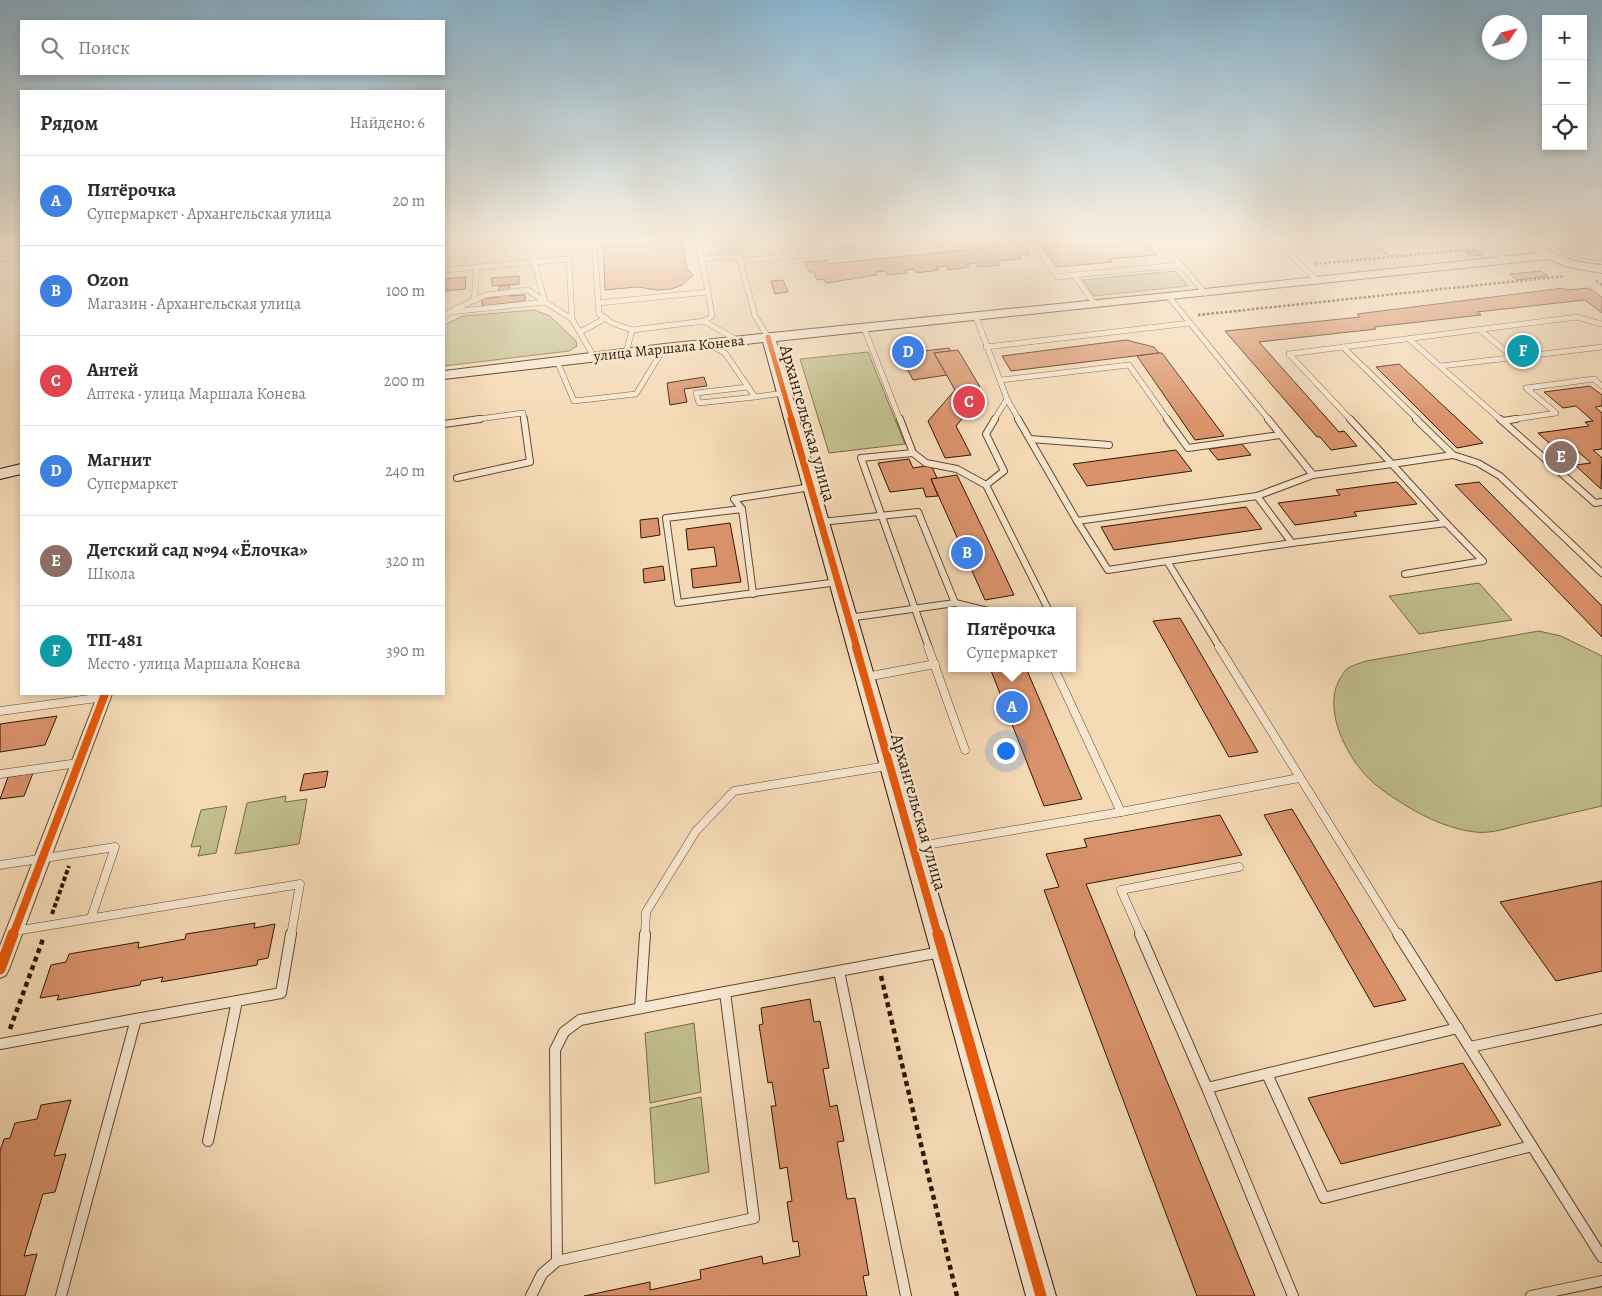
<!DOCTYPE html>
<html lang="ru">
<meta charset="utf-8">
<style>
:root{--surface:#fff;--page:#f7f7f7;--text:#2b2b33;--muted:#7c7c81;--line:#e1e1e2;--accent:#1a73e8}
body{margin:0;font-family:Alegreya,serif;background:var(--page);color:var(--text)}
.controls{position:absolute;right:15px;top:15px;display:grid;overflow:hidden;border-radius:0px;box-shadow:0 2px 8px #0003}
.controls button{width:45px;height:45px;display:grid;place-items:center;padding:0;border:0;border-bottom:1px solid var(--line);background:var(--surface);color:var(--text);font:25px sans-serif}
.compass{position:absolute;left:1482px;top:15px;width:45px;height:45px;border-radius:50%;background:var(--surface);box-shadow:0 2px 8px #0003;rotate:55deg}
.you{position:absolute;left:1005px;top:750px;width:18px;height:18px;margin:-12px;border:4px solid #fff;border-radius:50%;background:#1a73e8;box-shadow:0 0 0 8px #1a73e833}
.badge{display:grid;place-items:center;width:32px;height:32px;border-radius:50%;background:var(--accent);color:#fff;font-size:16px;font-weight:700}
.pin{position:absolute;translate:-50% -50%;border:2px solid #fff;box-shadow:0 1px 5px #0006}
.popup{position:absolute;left:948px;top:607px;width:128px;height:65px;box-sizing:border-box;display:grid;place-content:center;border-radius:0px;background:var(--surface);filter:drop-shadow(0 1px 4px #0005);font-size:16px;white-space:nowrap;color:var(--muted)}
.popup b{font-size:19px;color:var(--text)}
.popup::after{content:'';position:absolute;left:50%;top:100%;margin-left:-10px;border:10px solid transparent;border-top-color:var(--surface)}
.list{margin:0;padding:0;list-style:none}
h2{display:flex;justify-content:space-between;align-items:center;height:65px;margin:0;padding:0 20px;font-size:21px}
h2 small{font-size:16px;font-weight:400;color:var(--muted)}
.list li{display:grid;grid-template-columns:32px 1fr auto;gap:15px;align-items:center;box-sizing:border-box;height:90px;padding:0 20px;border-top:1px solid var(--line)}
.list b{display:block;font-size:19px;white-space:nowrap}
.list p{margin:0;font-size:16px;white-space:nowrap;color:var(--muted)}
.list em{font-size:16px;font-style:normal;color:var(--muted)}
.icon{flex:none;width:28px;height:28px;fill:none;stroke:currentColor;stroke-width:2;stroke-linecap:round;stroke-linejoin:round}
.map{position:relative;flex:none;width:1602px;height:1296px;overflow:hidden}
.search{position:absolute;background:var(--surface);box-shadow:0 2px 8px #0003;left:20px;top:20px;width:425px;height:55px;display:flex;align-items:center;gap:12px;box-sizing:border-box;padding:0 18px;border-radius:0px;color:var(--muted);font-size:19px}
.panel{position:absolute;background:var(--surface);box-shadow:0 2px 8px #0003;left:20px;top:90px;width:425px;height:605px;border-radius:0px}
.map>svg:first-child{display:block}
</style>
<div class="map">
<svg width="1602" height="1296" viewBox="0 0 1602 1296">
<rect width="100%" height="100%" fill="#f5dab6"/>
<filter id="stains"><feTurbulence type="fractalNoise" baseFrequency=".004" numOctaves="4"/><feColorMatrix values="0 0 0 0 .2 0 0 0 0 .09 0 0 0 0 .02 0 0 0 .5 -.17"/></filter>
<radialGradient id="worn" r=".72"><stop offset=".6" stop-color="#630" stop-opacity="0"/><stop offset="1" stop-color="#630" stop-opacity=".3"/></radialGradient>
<g fill="#c0be8b" stroke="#786a46">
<path d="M 1547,238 L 1602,238 L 1602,261 C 1584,260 1557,255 1547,238 Z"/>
<polygon points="1175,271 1188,286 1094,296 1083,280"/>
<polygon points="534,310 550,316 576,341 577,346 569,351 444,366 444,325 463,316"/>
<polygon points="868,352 905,444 829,453 800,359"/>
<polygon points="1479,583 1512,620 1419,634 1389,596"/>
<path d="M 1539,631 L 1561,636 L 1602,656 L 1602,806 C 1576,812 1550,818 1524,824 C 1508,828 1491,834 1475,832 C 1440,828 1403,806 1376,785 C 1349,763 1320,709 1341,677 C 1343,674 1345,670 1348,668 C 1353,665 1361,663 1366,661 Z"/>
<polygon points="286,796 285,802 307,799 299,844 235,854 247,803"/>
<polygon points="227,806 216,853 198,856 201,846 191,847 201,810"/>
<polygon points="694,1023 701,1092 650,1103 645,1033"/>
<polygon points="701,1097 709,1172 655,1184 650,1108"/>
</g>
<g fill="#da926b" stroke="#311701">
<polygon points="603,238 685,238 686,241 682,242 687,269 693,275 682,285 671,289 658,290 637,287 605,290"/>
<polygon points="1018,238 1030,255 1019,256 1021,259 997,261 999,265 978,267 976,263 967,264 969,267 948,270 946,266 936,267 939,270 916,273 914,269 905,270 907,273 887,275 885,271 876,272 877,275 826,283 824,279 817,280 814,272 809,272 805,262 827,260 828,264 995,247 990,239"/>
<polygon points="1093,240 1096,244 1145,240 1157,255 1110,259 1112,262 1057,267 1041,245"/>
<polygon points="1477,250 1483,255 1471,256 1465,252"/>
<polygon points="1541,271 1548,276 1517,280 1510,274"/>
<polygon points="519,276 519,284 492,286 492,278"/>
<polygon points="466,277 465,289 444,291 444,279"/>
<polygon points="783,280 788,292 775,294 771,281"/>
<polygon points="510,285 509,296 525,295 525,301 482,306 482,299 499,297 499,286"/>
<polygon points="1564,288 1567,290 1589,288 1602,297 1602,313 1585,300 1477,312 1481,315 1374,327 1376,329 1259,342 1339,432 1344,431 1357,446 1331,450 1320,437 1317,437 1225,331 1360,317 1357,314"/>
<polygon points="1126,340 1154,347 1159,353 1011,371 1002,356"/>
<polygon points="1526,347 1534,353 1519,355 1512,349"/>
<polygon points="949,348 951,351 934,353 947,375 913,380 902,359 898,359 894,351 905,350 906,353"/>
<polygon points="958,350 980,387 971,389 971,395 980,398 956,426 971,455 945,458 928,421 955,390 934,353"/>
<polygon points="1159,353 1162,353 1224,436 1195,440 1137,356"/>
<polygon points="1399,364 1483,443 1457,448 1376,367"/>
<polygon points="704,377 707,386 684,389 687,402 670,405 667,383"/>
<polygon points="1590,386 1602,395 1602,406 1595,407 1602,413 1602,449 1593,450 1602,458 1601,489 1575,465 1591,463 1574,448 1558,451 1538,433 1589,426 1585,422 1593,421 1576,406 1563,408 1544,392"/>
<polygon points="1242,444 1251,455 1218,460 1209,449"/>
<polygon points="1176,450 1192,471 1087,486 1073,464"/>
<polygon points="909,459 913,468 931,465 937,478 931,479 938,496 926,497 923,488 890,492 878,463"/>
<polygon points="957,475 983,529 1014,595 985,600 931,479"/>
<polygon points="1397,482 1417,504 1354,512 1357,516 1295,525 1278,503 1340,495 1336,490"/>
<polygon points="1479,482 1602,606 1602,637 1455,485"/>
<polygon points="1246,507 1262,529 1114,550 1101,527"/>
<polygon points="658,518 660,535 641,538 640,520"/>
<polygon points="730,523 741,582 693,588 691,569 717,566 714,547 688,550 686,529"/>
<polygon points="663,566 665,580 644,583 643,569"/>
<polygon points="1180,618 1258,752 1229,757 1153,621"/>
<polygon points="990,668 1026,668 1082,799 1044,806"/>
<polygon points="57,716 45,745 0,752 0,724"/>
<polygon points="328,771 325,787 300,791 304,774"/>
<polygon points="33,773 24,796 0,799 8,777"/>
<polygon points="1292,809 1406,1000 1374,1007 1264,815"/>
<polygon points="1220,815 1242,855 1086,884 1255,1296 1197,1296 1044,890 1059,887 1046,854 1087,847 1084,839"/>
<polygon points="1602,881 1602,971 1556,981 1500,902"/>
<polygon points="255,923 254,928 275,924 268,958 258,960 257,965 161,982 163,977 141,981 140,985 57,1000 59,995 40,998 51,965 66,962 69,954 139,942 138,948 185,939 186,934"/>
<polygon points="810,999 814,1022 820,1021 829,1068 823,1069 830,1107 837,1105 844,1141 837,1142 847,1199 855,1198 869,1275 863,1276 867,1296 584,1296 650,1282 650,1290 701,1279 700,1270 762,1256 763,1264 800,1256 798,1241 793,1242 787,1202 792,1201 787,1167 780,1169 771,1106 776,1106 772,1082 768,1083 759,1025 763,1024 761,1008"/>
<polygon points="1463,1063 1501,1125 1341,1164 1308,1098"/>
<polygon points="71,1100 54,1156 66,1154 55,1192 43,1194 24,1256 37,1254 25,1296 0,1296 0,1151 4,1139 10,1138 15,1123 37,1119 41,1105"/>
</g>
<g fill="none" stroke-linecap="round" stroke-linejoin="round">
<defs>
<g id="lane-far3">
<polyline points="564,238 564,241 594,239"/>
<polyline points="594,238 599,314 612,323 632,330 704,321 712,316 708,292"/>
<polyline points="734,238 755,316 768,337"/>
<polyline points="1070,238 1035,243 1058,277 1074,275"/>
<polyline points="1158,238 1205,293"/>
<polyline points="1273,238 1318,281"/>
<polyline points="1477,238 1507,261"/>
<polyline points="0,259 21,255"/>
<polyline points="702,259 738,256"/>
<polyline points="740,261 977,238"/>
<polyline points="534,262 545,302"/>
<polyline points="444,270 569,259 572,319"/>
<polyline points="1169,297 1269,420"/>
<polyline points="474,300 477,267"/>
<polyline points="598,303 708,292 697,238"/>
<polyline points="1095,304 1074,275 1179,265"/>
<polyline points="455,309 486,295 528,290 545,302"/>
<polyline points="444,317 449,312 545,302 572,319 594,357"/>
<polyline points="976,317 1007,399 994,420"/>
<polyline points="704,321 737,340"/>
<polyline points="864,328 900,420"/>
<polyline points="1480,330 1514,358"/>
<polyline points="580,332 606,318"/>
<polyline points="1409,339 1501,420"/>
<polyline points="708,344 725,353 755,397 784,393"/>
<polyline points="986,347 1190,323"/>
<polyline points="1343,347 1418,420"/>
<polyline points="626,353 632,330"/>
<polyline points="557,361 574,401 636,394 664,348"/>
<polyline points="1441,366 1602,347"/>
<polyline points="1001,380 1129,365 1168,420"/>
<polyline points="748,387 696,393 699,403 755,397"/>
<polyline points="1007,399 1019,420"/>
<polyline points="471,420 523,413 524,420"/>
<polyline points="1351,420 1289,354 1577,317 1602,324"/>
<polyline points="1508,420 1556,413 1526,388 1594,379 1602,386"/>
</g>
<g id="lane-far2">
<polyline points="900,419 913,453 861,458 929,648"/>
<polyline points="995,419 986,434 1004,471 986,485 1049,611"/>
<polyline points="1018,419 1077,521"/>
<polyline points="1167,419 1188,448 1280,435"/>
<polyline points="1268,419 1313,475 1392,464 1350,419"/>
<polyline points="1500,419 1595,503 1602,502"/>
<polyline points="1503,421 1516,419"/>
<polyline points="444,424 480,419"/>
<polyline points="1030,439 1109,445"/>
<polyline points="913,453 926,463 957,469 986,485"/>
<polyline points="1453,455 1478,463 1500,476 1602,573"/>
<polyline points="457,478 530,462 524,419"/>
<polyline points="1257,496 1292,543 1446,523 1392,464 1453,455 1416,419"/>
<polyline points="742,509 666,518 678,603 838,582"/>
<polyline points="821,522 918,512 955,603"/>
<polyline points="1167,561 1292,543"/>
<polyline points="1405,574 1483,561 1446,523"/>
<polyline points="753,594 742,509 734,499 811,487"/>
<polyline points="848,618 955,603 988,611"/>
<polyline points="1220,648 1167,561 1108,570 1077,521 1257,496 1313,475"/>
</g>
<g id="lane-far1">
<polyline points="928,647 965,750"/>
<polyline points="1219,647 1398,935"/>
<polyline points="1054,668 1121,812 1299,778"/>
<polyline points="866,677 935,664"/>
<polyline points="0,711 104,697"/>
<polyline points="0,774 78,763"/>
<polyline points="914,847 1121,812"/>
<polyline points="0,865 115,847 91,918"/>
<polyline points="15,931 300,884 291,935"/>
<polyline points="645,935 646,912 696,831 734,791 887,766"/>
<polyline points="1141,935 1121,890 1239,867"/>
</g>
<g id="lane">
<polyline points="1140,934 1207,1088"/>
<polyline points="1398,934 1602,1257"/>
<polyline points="839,971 906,1296"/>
<polyline points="725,992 941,952"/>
<polygon points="725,992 754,1218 557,1261 555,1050 564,1032 580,1020"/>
<polyline points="640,1008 645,934"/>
<polyline points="0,1044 136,1019"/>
<polyline points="1470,1047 1602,1019"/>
<polyline points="1267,1074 1324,1198 1532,1146"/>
<polyline points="208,1141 237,1001"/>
<polyline points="61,1296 136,1019 281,993 291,934"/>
<polyline points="531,1296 542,1274 557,1261"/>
<polyline points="1293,1296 1207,1088 1458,1028"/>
<polyline points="1531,1296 1602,1281"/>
</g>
<polygon id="street" points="98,694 112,694 9,969 6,975 0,978 0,946"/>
<g id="secondary">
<path d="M 1525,238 L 1538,238 C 1553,258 1578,263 1602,265 L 1602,273 L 1568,267 L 1548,259 L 776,341 L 1056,1296 L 1026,1296 L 763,342 L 444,379 L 444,371 L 664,344 L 1177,292 L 1538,253 Z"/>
<polygon points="21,464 21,474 0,479 0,469"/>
</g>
</defs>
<use href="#lane-far3" stroke="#62482e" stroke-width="6"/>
<use href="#lane-far2" stroke="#62482e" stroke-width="8"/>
<use href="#lane-far1" stroke="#62482e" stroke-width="9"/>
<use href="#lane" stroke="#62482e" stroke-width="12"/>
<use href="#street" stroke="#62482e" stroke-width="2"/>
<use href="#secondary" stroke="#311701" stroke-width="2"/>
<g stroke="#311701" stroke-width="2.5" stroke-dasharray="2.5 2" stroke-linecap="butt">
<polyline points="1367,238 1389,256"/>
<polyline points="1315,264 1473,249"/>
<polyline points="1596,281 1602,285"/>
<polyline points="1198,315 1565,276"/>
</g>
<polyline stroke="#311701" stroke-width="4" stroke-dasharray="4.5 2.5" stroke-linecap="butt" points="52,914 69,866"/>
<g stroke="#311701" stroke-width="4.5" stroke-dasharray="5 4" stroke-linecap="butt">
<polyline points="881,976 957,1296"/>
<polyline points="10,1029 43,939"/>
</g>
<use href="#lane-far3" stroke="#f8e7d0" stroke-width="5"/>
<use href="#lane-far2" stroke="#f8e7d0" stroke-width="6"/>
<use href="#lane-far1" stroke="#f8e7d0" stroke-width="8"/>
<use href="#lane" stroke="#f8e7d0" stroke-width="10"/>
<use href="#street" fill="#f8e7d0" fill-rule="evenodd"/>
<use href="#secondary" fill="#f8e7d0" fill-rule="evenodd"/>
<defs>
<polyline id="cycleway-far3" points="768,337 792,420"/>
<polyline id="cycleway-far2" points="791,419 857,648"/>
<g id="cycleway-far1">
<polyline points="856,647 938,935"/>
<polyline points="13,935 105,694"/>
</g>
<g id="cycleway">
<polyline points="938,934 1041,1296"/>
<polyline points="0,969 13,934"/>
</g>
</defs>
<use href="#cycleway-far3" stroke="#f8e7d0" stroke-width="8"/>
<use href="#cycleway-far2" stroke="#f8e7d0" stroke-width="9"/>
<use href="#cycleway-far1" stroke="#f8e7d0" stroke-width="11"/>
<use href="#cycleway" stroke="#f8e7d0" stroke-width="14"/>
<use href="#cycleway-far3" stroke="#e8590c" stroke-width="5"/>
<use href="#cycleway-far2" stroke="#e8590c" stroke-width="7"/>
<use href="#cycleway-far1" stroke="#e8590c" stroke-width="8"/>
<use href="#cycleway" stroke="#e8590c" stroke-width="11"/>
</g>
<linearGradient id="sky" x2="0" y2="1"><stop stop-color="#89b6d2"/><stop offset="0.57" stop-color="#faeede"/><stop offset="1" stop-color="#faeede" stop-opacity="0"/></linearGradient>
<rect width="1602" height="420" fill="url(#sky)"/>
<g text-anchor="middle" stroke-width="4.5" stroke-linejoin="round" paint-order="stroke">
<g font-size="15" fill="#311701" stroke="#f8e7d0">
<text transform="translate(669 348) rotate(-6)" y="5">улица Маршала Конева</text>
</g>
<g font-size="18" fill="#311701" stroke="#f8e7d0">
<text transform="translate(808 423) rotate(74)" y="6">Архангельская улица</text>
<text transform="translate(919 812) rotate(74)" y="6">Архангельская улица</text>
</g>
</g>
<rect width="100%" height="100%" filter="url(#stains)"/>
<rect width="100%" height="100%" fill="url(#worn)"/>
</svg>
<div class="controls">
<button>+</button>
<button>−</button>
<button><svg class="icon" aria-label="locate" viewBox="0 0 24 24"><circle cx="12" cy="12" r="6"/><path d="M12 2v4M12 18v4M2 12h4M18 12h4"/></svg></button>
</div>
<svg class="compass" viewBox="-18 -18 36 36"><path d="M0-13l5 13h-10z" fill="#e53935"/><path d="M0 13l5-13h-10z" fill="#7c7c81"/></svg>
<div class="you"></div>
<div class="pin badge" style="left:1012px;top:707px;background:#3f7fe0">A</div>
<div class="popup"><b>Пятёрочка</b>Супермаркет</div>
<div class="pin badge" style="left:967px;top:553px;background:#3f7fe0">B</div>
<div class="pin badge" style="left:969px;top:402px;background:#e0444e">C</div>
<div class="pin badge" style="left:908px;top:352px;background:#3f7fe0">D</div>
<div class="pin badge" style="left:1561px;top:457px;background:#8d6e63">E</div>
<div class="pin badge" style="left:1523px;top:351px;background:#0f9aa8">F</div>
<div class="search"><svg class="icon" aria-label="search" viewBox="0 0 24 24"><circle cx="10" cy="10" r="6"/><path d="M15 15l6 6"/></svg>Поиск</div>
<section class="panel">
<h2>Рядом<small>Найдено: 6</small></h2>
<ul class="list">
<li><span class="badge" style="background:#3f7fe0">A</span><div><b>Пятёрочка</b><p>Супермаркет · Архангельская улица</p></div><em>20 m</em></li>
<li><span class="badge" style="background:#3f7fe0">B</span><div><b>Ozon</b><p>Магазин · Архангельская улица</p></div><em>100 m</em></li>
<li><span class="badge" style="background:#e0444e">C</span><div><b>Антей</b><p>Аптека · улица Маршала Конева</p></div><em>200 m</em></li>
<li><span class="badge" style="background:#3f7fe0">D</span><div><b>Магнит</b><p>Супермаркет</p></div><em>240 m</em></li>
<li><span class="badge" style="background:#8d6e63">E</span><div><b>Детский сад №94 «Ёлочка»</b><p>Школа</p></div><em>320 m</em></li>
<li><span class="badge" style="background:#0f9aa8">F</span><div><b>ТП-481</b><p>Место · улица Маршала Конева</p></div><em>390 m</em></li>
</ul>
</section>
</div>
